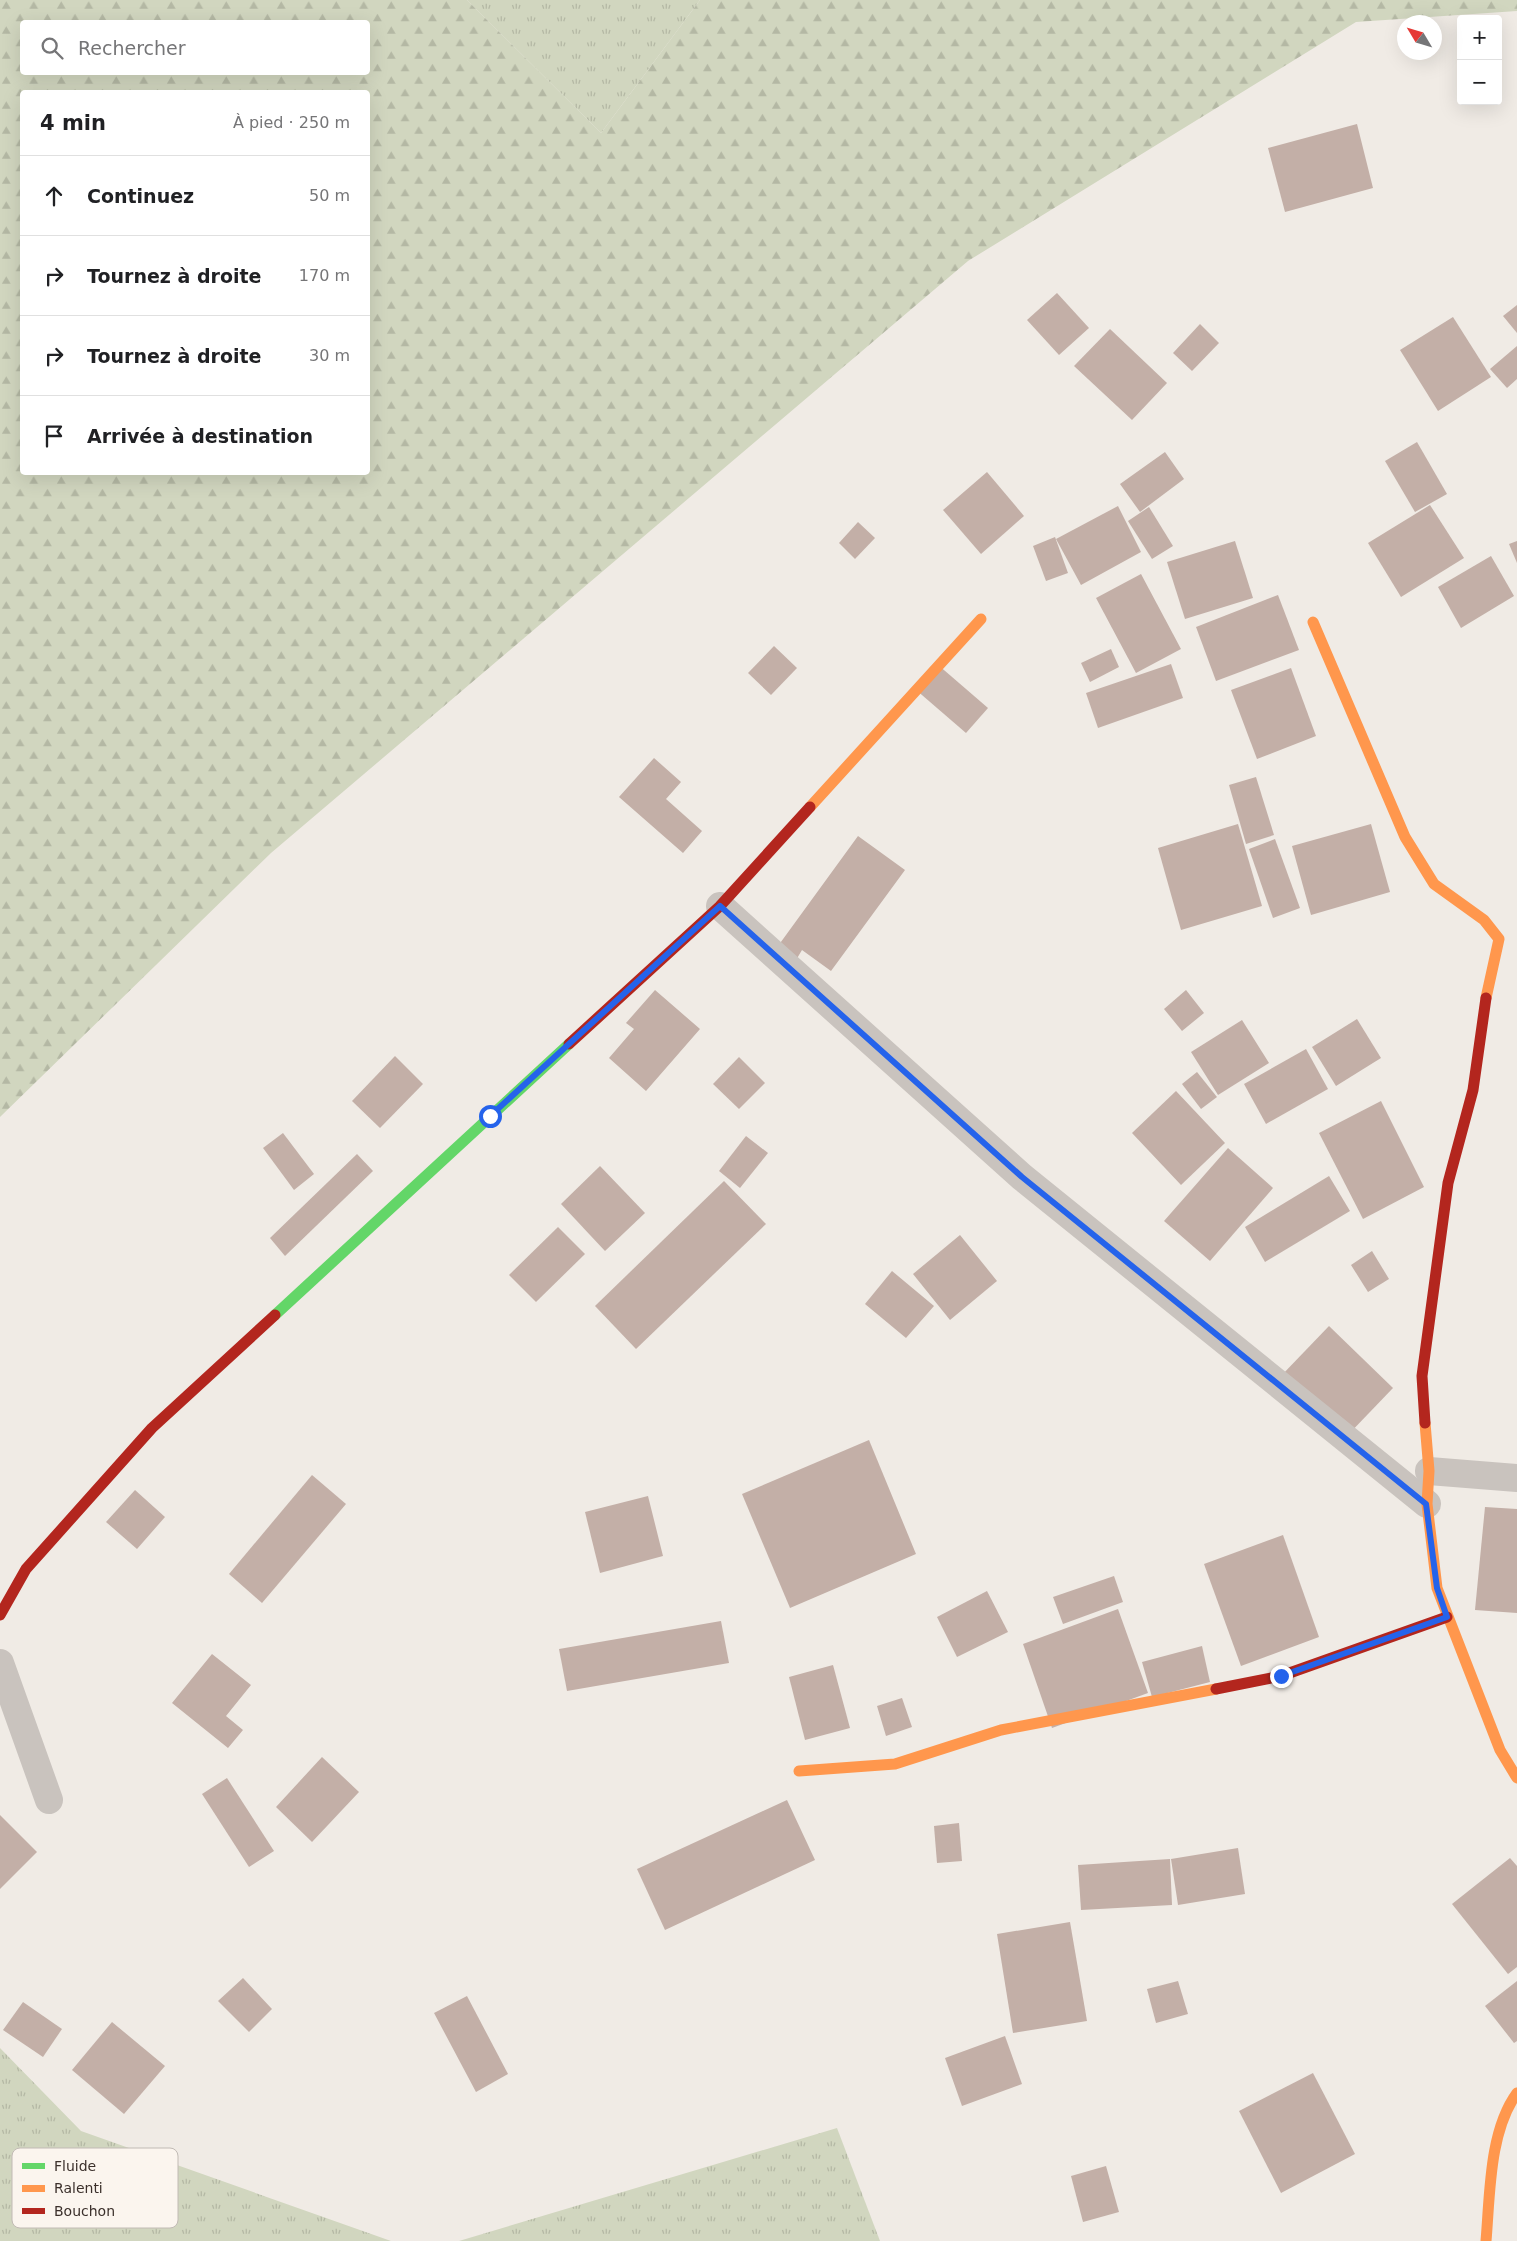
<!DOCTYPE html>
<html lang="fr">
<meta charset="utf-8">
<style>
:root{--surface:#fff;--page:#f2f2f2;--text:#202124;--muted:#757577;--line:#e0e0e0}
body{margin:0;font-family:"DejaVu Sans",sans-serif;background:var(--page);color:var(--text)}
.controls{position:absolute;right:15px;top:15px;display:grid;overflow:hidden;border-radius:5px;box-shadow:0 5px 20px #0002}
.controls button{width:45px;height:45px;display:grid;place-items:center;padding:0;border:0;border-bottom:1px solid var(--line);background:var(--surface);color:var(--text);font:25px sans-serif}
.compass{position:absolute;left:1397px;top:15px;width:45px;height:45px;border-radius:50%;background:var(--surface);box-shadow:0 5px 20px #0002;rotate:308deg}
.stop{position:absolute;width:15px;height:15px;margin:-11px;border:4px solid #2563eb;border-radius:50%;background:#fff}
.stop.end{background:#2563eb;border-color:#fff;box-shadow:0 1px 5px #0008}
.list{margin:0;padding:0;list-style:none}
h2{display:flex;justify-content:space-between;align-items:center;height:65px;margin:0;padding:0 20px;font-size:21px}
h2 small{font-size:16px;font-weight:400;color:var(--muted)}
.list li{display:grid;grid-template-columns:32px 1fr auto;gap:15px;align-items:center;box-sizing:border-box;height:80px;padding:0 20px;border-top:1px solid var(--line)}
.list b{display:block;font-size:19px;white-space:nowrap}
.list em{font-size:16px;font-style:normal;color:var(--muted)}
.icon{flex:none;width:28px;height:28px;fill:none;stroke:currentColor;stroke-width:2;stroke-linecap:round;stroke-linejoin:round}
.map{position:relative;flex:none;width:1517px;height:2241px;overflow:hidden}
.search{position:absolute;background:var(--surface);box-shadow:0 5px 20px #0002;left:20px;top:20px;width:350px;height:55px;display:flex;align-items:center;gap:12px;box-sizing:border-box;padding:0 18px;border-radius:5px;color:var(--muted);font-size:19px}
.panel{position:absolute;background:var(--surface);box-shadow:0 5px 20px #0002;left:20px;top:90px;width:350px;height:385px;border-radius:5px}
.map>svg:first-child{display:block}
</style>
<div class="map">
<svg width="1517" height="2241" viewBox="0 0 1517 2241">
<defs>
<pattern id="grass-tufts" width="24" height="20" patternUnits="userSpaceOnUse" patternTransform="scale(1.25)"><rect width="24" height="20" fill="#d1d6bf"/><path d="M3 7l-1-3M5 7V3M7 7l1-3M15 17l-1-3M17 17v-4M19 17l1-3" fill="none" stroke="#b4b8a4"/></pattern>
<pattern id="forest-firs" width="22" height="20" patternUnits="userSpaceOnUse" patternTransform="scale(1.25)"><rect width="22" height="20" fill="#d1d6bf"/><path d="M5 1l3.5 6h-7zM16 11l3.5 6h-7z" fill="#b4b8a4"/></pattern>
</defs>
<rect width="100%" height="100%" fill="#f0ebe5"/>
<g fill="url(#grass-tufts)">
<polygon points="467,0 700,0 601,133"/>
<polygon points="0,2048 81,2131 391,2241 0,2241"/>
<polygon points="837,2128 880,2241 459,2241"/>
</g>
<path fill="url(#forest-firs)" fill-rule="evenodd" d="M 0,0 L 467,0 L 601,133 L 700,0 L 1517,0 L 1517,11 L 1356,22 L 968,261 L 271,853 L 0,1117 ZM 22,22 L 368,22 L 368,72 L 22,72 ZM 22,92 L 368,92 L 368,472 L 22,472 Z"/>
<g fill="#c3afa7">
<polygon points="1357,124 1373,188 1285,212 1268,148"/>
<polygon points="1057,293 1089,328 1059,355 1027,320"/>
<polygon points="1517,305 1517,333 1503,316"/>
<polygon points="1453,317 1491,377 1438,411 1400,350"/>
<polygon points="1200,324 1219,343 1192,371 1173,353"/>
<polygon points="1110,329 1167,383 1132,420 1074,366"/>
<polygon points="1517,346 1517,379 1507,388 1490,369"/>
<polygon points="1417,442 1447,494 1415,512 1385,461"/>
<polygon points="1165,452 1184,479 1140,512 1120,484"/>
<polygon points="987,472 1024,516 981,554 943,510"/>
<polygon points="1430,505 1464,558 1401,597 1368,543"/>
<polygon points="1118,506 1141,552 1081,585 1056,539"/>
<polygon points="1149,507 1173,546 1152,559 1128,521"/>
<polygon points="858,522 875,538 855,559 839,543"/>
<polygon points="1055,537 1068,573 1046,581 1033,546"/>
<polygon points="1235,541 1253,598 1185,619 1167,562"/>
<polygon points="1517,541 1517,563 1509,544"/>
<polygon points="1491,556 1514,596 1461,628 1438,587"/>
<polygon points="1141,574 1181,649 1136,673 1096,598"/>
<polygon points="1278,595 1299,650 1216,681 1196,627"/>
<polygon points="774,646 797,668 771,695 748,673"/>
<polygon points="1111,649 1119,667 1090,682 1081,663"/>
<polygon points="937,664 988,708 966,733 915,689"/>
<polygon points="1171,664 1183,698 1098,728 1086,693"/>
<polygon points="1291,668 1316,736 1257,759 1231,690"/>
<polygon points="654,758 681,782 666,799 702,831 683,853 619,797"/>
<polygon points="1256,777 1274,835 1246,844 1229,785"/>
<polygon points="1238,824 1262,906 1181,930 1158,848"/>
<polygon points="1371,824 1390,892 1311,915 1292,846"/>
<polygon points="858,836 905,870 831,971 802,950 796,960 778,946"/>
<polygon points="1275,839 1300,908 1273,918 1249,849"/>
<polygon points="655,990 700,1029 646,1091 609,1058 634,1029 626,1023"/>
<polygon points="1186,990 1204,1013 1182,1031 1164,1009"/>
<polygon points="1357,1019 1381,1058 1336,1086 1312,1047"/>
<polygon points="1242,1020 1269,1063 1218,1095 1191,1052"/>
<polygon points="1306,1049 1328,1089 1266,1124 1244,1084"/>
<polygon points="395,1056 423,1084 380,1128 352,1101"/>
<polygon points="739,1057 765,1083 739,1109 713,1084"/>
<polygon points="1197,1072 1217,1097 1201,1109 1182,1084"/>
<polygon points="1176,1091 1225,1143 1181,1185 1132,1133"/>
<polygon points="1381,1101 1424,1187 1363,1219 1319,1133"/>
<polygon points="283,1133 314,1174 294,1190 263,1148"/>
<polygon points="746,1136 768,1153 740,1188 719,1171"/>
<polygon points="1228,1148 1273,1188 1210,1261 1164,1221"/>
<polygon points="357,1154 373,1171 285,1256 270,1238"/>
<polygon points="600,1166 645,1213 605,1251 561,1204"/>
<polygon points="1329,1176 1350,1211 1265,1262 1245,1227"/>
<polygon points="724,1181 766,1224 636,1349 595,1306"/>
<polygon points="558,1227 585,1254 536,1302 509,1275"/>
<polygon points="960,1235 997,1281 950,1320 913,1274"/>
<polygon points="1372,1251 1389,1279 1368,1292 1351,1265"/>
<polygon points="892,1271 934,1306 906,1338 865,1304"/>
<polygon points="1329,1326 1393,1388 1345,1438 1280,1377"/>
<polygon points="869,1440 916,1554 790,1608 742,1494"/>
<polygon points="312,1475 346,1504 262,1603 229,1574"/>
<polygon points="135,1490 165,1517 137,1549 106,1522"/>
<polygon points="648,1496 663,1556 600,1573 585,1512"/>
<polygon points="1485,1507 1517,1509 1517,1613 1475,1610"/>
<polygon points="1283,1535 1319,1637 1241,1666 1204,1564"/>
<polygon points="1114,1576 1123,1602 1063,1624 1053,1597"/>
<polygon points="987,1591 1008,1632 957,1657 937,1617"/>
<polygon points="1118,1609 1148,1693 1052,1728 1023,1644"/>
<polygon points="721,1621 729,1663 567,1691 559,1649"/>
<polygon points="1202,1646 1210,1682 1152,1697 1142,1662"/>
<polygon points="212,1654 251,1685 226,1716 243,1730 228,1748 172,1703"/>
<polygon points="833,1665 850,1728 805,1740 789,1677"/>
<polygon points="902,1698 912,1727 886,1736 877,1706"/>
<polygon points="322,1757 359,1792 312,1842 276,1807"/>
<polygon points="227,1778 274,1851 249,1867 202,1794"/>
<polygon points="787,1800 815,1860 665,1930 637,1869"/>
<polygon points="0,1815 37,1852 0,1889"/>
<polygon points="959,1823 962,1861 937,1863 934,1826"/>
<polygon points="1238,1848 1245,1894 1178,1905 1171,1859"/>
<polygon points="1510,1858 1517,1866 1517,1967 1508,1974 1452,1904"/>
<polygon points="1170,1859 1172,1905 1081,1910 1078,1865"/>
<polygon points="1070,1922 1087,2021 1013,2033 997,1934"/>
<polygon points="243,1978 272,2009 249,2032 218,2001"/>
<polygon points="1178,1981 1188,2014 1156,2023 1147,1989"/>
<polygon points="1517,1981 1517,2041 1514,2043 1485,2006"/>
<polygon points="467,1996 508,2074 476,2092 434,2013"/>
<polygon points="23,2002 62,2029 43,2057 3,2030"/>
<polygon points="112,2022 165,2066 124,2114 72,2070"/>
<polygon points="1005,2036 1022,2084 962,2106 945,2058"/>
<polygon points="1313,2073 1355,2154 1281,2193 1239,2111"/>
<polygon points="1106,2166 1119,2212 1083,2222 1071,2176"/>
</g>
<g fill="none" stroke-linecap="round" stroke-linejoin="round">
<g stroke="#c9c3be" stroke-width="28">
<polyline points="720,906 1022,1177 1427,1504"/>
<polyline points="1429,1471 1517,1478"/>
<polyline points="0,1663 49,1800"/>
</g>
<polyline stroke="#63d668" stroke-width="11" points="275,1315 569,1044"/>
<g stroke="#ff974d" stroke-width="11">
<polyline points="1313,622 1405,837 1434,884 1484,920 1499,939 1486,998"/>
<polyline points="810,807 981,619"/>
<polyline points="1425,1423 1429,1471 1427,1504 1437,1588 1500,1750 1517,1778"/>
<polyline points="799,1771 895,1764 1001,1730 1216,1689"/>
<path d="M 1486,2241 C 1490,2195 1489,2131 1517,2093"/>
</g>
<g stroke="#b3261e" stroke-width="11">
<polyline points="569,1044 720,906 810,807"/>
<polyline points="1425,1423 1422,1376 1448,1183 1473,1090 1486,998"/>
<polyline points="0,1615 26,1569 152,1428 275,1315"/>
<polyline points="1216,1689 1281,1676 1447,1617"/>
</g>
</g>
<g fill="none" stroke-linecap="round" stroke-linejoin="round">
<polyline stroke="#2563eb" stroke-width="6" points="490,1116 720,906 1022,1177 1426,1504 1437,1588 1447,1617 1281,1676"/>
</g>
<rect x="12" y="2148" width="166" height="80" rx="8" fill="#fbf5ee" stroke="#c1bab4" stroke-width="1"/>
<rect x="22" y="2163" width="23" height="6" fill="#63d668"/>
<rect x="22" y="2185" width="23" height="7" fill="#ff974d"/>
<rect x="22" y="2208" width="23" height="6" fill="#b3261e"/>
<g font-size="14" fill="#3b302b">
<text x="54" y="2171">Fluide</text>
<text x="54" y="2193">Ralenti</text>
<text x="54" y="2216">Bouchon</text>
</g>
</svg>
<div class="controls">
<button>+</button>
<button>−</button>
</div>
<svg class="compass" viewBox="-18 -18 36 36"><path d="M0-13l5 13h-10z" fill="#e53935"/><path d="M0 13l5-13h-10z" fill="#757577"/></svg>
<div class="stop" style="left:490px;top:1116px"></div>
<div class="stop end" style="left:1281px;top:1676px"></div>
<div class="search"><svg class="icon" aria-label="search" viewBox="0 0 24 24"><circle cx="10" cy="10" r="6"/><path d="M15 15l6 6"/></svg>Rechercher</div>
<section class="panel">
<h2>4 min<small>À pied · 250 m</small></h2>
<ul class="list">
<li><svg class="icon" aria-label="ahead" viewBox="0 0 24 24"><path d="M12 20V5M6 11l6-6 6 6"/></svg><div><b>Continuez</b></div><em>50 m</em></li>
<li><svg class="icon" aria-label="right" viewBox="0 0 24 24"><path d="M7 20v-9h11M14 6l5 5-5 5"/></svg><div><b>Tournez à droite</b></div><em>170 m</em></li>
<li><svg class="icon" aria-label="right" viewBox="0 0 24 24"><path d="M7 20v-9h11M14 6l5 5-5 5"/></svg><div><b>Tournez à droite</b></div><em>30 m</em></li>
<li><svg class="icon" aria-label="arrive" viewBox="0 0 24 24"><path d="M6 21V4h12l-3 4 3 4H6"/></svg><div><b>Arrivée à destination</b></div></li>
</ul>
</section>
</div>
